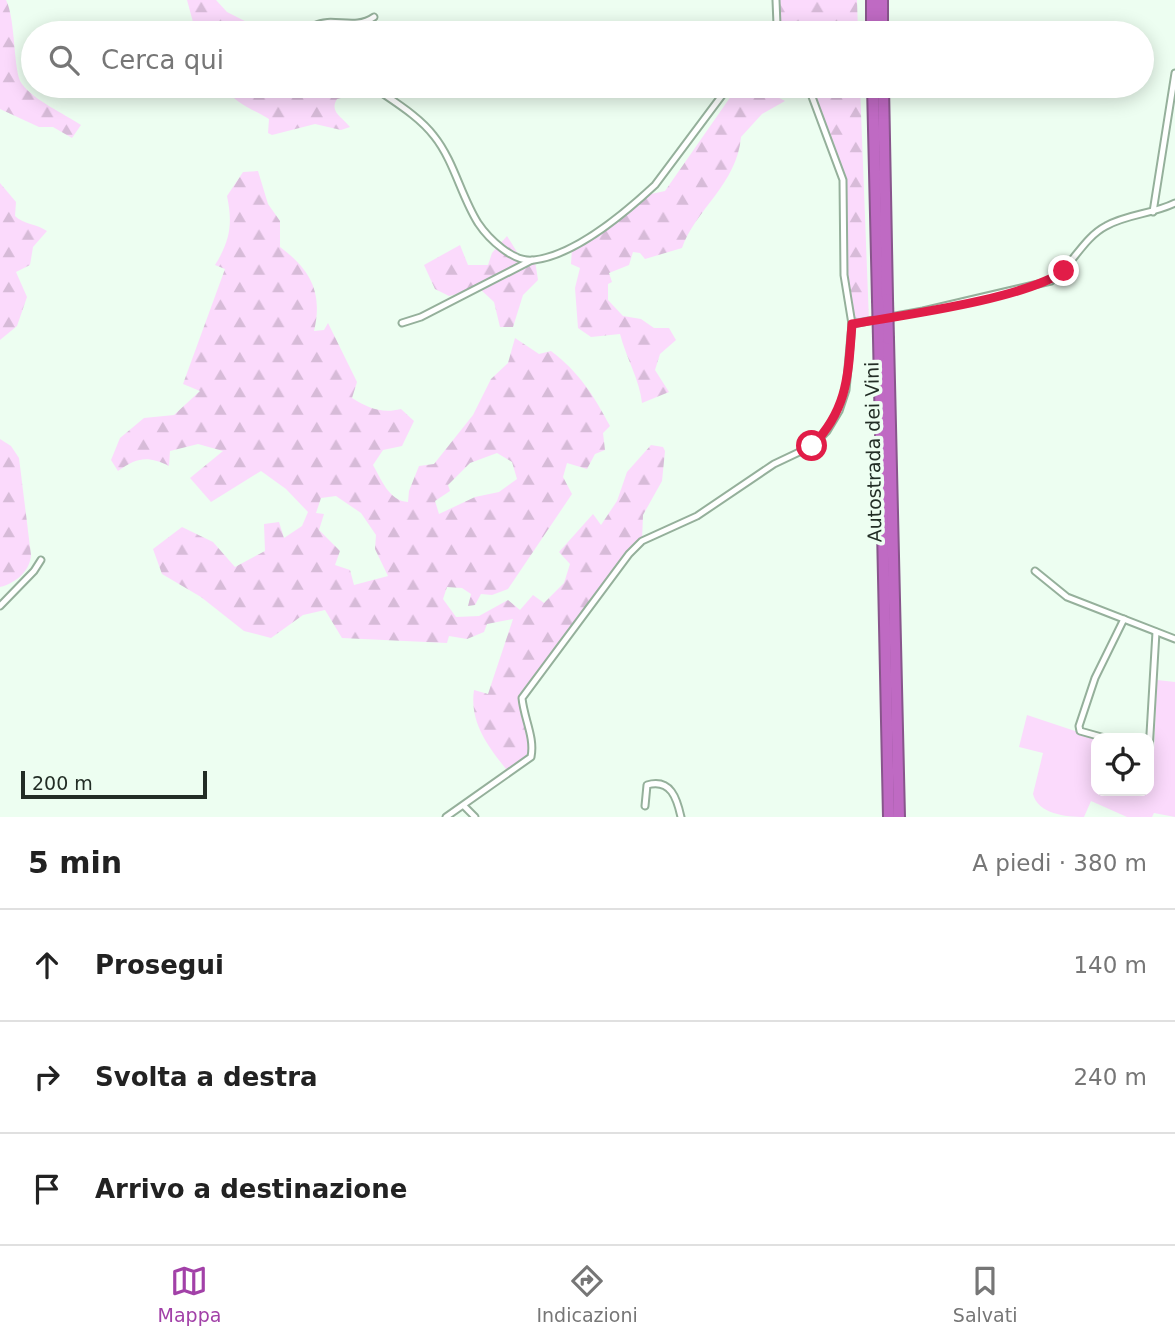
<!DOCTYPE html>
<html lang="it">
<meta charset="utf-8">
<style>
:root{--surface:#fff;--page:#f6f6f6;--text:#222;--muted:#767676;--line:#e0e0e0;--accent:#a241a8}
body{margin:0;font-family:"DejaVu Sans",sans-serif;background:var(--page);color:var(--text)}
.controls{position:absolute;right:21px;bottom:21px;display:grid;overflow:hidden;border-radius:14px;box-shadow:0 4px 18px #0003}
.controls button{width:63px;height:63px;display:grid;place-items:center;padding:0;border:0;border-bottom:2px solid var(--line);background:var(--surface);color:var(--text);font:35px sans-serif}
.scale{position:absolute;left:21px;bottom:18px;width:186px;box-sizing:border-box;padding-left:7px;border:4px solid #222d25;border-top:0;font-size:19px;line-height:24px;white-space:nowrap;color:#222d25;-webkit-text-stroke:5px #edfef1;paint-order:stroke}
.stop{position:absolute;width:21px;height:21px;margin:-16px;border:5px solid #e11d48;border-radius:50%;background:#fff}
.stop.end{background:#e11d48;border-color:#fff;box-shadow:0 2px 7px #0008}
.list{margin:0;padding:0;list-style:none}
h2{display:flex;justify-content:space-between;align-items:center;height:91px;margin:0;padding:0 28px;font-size:30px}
h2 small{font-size:23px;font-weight:400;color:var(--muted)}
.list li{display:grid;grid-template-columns:46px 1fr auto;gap:21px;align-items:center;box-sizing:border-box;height:112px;padding:0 28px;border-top:2px solid var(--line)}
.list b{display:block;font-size:26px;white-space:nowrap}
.list em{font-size:23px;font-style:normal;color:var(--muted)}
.icon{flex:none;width:38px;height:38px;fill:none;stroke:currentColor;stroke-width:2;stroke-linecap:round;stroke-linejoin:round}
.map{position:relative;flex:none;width:1175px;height:817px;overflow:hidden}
.search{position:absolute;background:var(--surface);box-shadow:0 4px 18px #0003;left:21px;right:21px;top:21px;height:77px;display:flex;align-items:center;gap:18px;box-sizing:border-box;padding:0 24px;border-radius:38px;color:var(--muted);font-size:26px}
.sheet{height:427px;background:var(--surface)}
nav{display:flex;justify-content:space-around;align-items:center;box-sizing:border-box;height:98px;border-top:2px solid var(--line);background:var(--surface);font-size:19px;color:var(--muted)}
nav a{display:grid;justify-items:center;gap:4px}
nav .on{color:var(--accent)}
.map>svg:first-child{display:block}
</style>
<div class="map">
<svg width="1175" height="817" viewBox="0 0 1175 817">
<defs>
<pattern id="forest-firs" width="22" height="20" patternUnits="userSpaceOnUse" patternTransform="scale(1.75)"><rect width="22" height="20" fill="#fbdafc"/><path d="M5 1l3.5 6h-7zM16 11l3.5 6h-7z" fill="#d7bbd8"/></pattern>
</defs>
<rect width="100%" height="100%" fill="#edfef1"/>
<path fill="#fbdafc" d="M 1157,680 L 1175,682 L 1175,817 L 1154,813 L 1152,817 L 1127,817 L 1091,801 L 1084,817 C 1066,817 1038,814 1033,794 L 1043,753 L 1019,747 L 1027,715 L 1096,738 L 1096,791 L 1149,791 L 1149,753 L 1154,753 Z"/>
<g fill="url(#forest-firs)" fill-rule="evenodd">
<path d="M 0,0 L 6,0 C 16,19 13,74 22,84 C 35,101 63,113 81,125 L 72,138 L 53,127 L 39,127 L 0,109 Z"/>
<polygon points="187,0 216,0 227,12 268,33 196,33"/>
<polygon points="776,0 857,0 858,33 771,33 777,25"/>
<path d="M 224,86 L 348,86 L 345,97 L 337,99 C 329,112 342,117 350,127 L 341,130 L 315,124 L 272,135 L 268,133 L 269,119 C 251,108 236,105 224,86 Z"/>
<path d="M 738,86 L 776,86 L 770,93 L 785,101 L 762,114 L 741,137 C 737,184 695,210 682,248 L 645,259 L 640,253 L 633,252 L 629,265 L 609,273 L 612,282 L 608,284 L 608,300 L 623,316 L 641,319 L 654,328 L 669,328 L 676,340 L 660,354 L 655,370 L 669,392 L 642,403 C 640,381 626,357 620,334 L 591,337 L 578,328 L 575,288 L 580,268 L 571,264 L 572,249 L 642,196 L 665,191 Z"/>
<polygon points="808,86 860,86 869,321 852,324 844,275 843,180"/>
<path d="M 258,171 L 268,204 L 280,221 L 280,247 C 311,270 323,293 314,331 L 324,330 L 328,323 L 357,382 L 352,398 C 368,408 382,414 401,409 L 414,421 L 402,446 L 383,450 L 373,465 C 381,479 389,501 408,502 L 409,491 L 419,466 L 434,464 L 473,415 L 491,379 L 508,363 L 515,338 L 539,354 L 551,351 C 579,372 594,396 610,426 L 603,433 L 605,450 L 595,454 L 587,469 L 567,463 L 563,477 L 572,494 L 508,589 L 492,595 L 481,594 L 475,605 L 468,606 L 471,594 L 462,588 L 447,587 L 443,599 L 456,617 L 479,616 L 508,600 L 520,610 L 533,595 L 544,603 L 564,583 L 570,564 L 559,552 L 593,514 L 601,525 L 617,501 L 627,472 L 651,445 L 663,447 L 665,451 L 662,481 L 643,515 L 642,541 L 522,698 C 532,738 545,745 510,774 C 490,749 469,724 474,690 L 488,694 L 513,619 L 487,624 L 484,632 L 467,639 L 449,636 L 447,643 L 342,638 L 325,610 L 303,615 L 271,638 L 244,631 L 201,597 L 162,574 L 153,549 L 182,527 L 213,542 L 235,567 L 265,551 L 264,524 L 279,522 L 284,538 L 302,526 L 308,512 L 286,489 L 261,471 L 211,502 L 190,478 L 223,451 L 198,444 L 170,451 L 169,466 C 148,456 138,457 118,471 L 111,460 L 120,438 L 144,418 L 174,415 L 200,391 L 183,384 L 225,269 L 215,265 C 230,241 233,224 227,196 L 243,172 ZM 497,453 L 512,462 L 517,479 L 499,492 L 475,497 L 439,514 L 435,501 L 450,491 L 448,485 L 470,463 ZM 336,496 L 361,513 L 376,535 L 375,549 L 388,576 L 354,585 L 350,570 L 335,565 L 340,551 L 319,530 L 324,514 L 316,513 L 321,498 Z"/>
<path d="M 0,183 L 16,202 L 15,216 C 23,224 37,224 47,231 L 33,247 L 30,265 L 16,272 L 27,297 L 17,326 L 0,340 Z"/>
<polygon points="507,236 522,260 535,261 538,280 523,295 513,327 500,327 494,302 480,289 449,296 435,289 424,265 460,245 468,265 488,265 492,253"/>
<path d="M 0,439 L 11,446 L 19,458 L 31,555 C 30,571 16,583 0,587 Z"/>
</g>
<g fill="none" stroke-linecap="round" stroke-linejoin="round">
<defs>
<g id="street">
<polyline points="776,0 777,25 781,33"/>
<path d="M 312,33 L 314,26 C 333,16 354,31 374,17"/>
<path d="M 372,86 C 393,101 419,116 434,136 C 454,161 461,196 478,223 C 488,238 513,263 534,260 C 575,255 625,213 655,185 L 729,86"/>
<polyline points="1153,212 1175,73"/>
<polyline points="402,323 421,317 532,260"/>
<path d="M 852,324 L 923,311 L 1051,281 C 1072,266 1083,238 1106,226 C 1127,214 1153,214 1175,203"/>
<polyline points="1035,571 1067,597 1175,639"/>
<polyline points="0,606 34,571 41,560"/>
<polyline points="1105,738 1080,731 1079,726 1095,678 1124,619"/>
<polyline points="1149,751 1156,632"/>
<polyline points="464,806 475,817"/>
<path d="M 645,806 L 647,785 C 671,778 677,799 681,817"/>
<path d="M 446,817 L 531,757 C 535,737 524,719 522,698 L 629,554 L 642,541 L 697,516 L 774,464 L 812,446 L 827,431 L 839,411 L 846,390 L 852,324 L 844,275 L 843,180 L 808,86"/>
</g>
<g id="highway">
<polyline points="872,0 872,33"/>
<polyline points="882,0 882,33"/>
<polyline points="873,86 878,300"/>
<polyline points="883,86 887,299"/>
<polyline points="879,338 889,817"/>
<polyline points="888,339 899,817"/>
</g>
</defs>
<use href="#street" stroke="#95b09b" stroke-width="9"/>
<use href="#highway" stroke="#88558c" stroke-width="14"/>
<use href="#street" stroke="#fff" stroke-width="5"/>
<use href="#highway" stroke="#bf6ac3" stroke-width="10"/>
<defs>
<g id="highway-bridge">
<polyline points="887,299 888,339"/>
<polyline points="878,300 879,338"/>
</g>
</defs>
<use href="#highway-bridge" stroke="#88558c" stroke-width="14" stroke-linecap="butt"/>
<use href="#highway-bridge" stroke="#bf6ac3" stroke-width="10"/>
</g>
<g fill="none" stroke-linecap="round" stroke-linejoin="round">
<path stroke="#e11d48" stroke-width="9" d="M 812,446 C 849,408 848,373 852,324 C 904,315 1024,299 1064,271"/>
</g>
<g text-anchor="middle" stroke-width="7" stroke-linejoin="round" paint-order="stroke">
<g font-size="19" fill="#222d25" stroke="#edfef1">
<text transform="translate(873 452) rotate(-91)" y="7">Autostrada dei Vini</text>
</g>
</g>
</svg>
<div class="controls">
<button><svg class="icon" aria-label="locate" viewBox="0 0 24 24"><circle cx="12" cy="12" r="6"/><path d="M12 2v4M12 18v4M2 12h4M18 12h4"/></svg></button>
</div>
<div class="scale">200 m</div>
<div class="stop" style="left:812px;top:446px"></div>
<div class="stop end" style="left:1064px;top:271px"></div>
<div class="search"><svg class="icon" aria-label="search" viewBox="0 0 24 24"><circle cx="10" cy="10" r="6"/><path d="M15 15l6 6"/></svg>Cerca qui</div>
</div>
<section class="sheet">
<h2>5 min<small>A piedi · 380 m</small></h2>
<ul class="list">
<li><svg class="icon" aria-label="ahead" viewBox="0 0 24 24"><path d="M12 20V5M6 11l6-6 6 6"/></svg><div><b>Prosegui</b></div><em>140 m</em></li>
<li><svg class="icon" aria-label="right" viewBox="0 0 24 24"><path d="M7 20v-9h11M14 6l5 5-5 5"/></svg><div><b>Svolta a destra</b></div><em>240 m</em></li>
<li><svg class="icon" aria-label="arrive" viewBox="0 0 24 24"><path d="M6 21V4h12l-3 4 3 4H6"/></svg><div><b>Arrivo a destinazione</b></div></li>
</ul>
</section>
<nav>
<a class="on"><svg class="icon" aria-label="map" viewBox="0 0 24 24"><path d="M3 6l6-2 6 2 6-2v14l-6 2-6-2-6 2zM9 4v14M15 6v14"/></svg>Mappa</a>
<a><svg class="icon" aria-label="directions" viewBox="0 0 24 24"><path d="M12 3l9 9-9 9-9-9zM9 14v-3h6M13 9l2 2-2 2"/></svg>Indicazioni</a>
<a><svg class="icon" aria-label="saved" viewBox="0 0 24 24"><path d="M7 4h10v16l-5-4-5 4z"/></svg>Salvati</a>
</nav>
